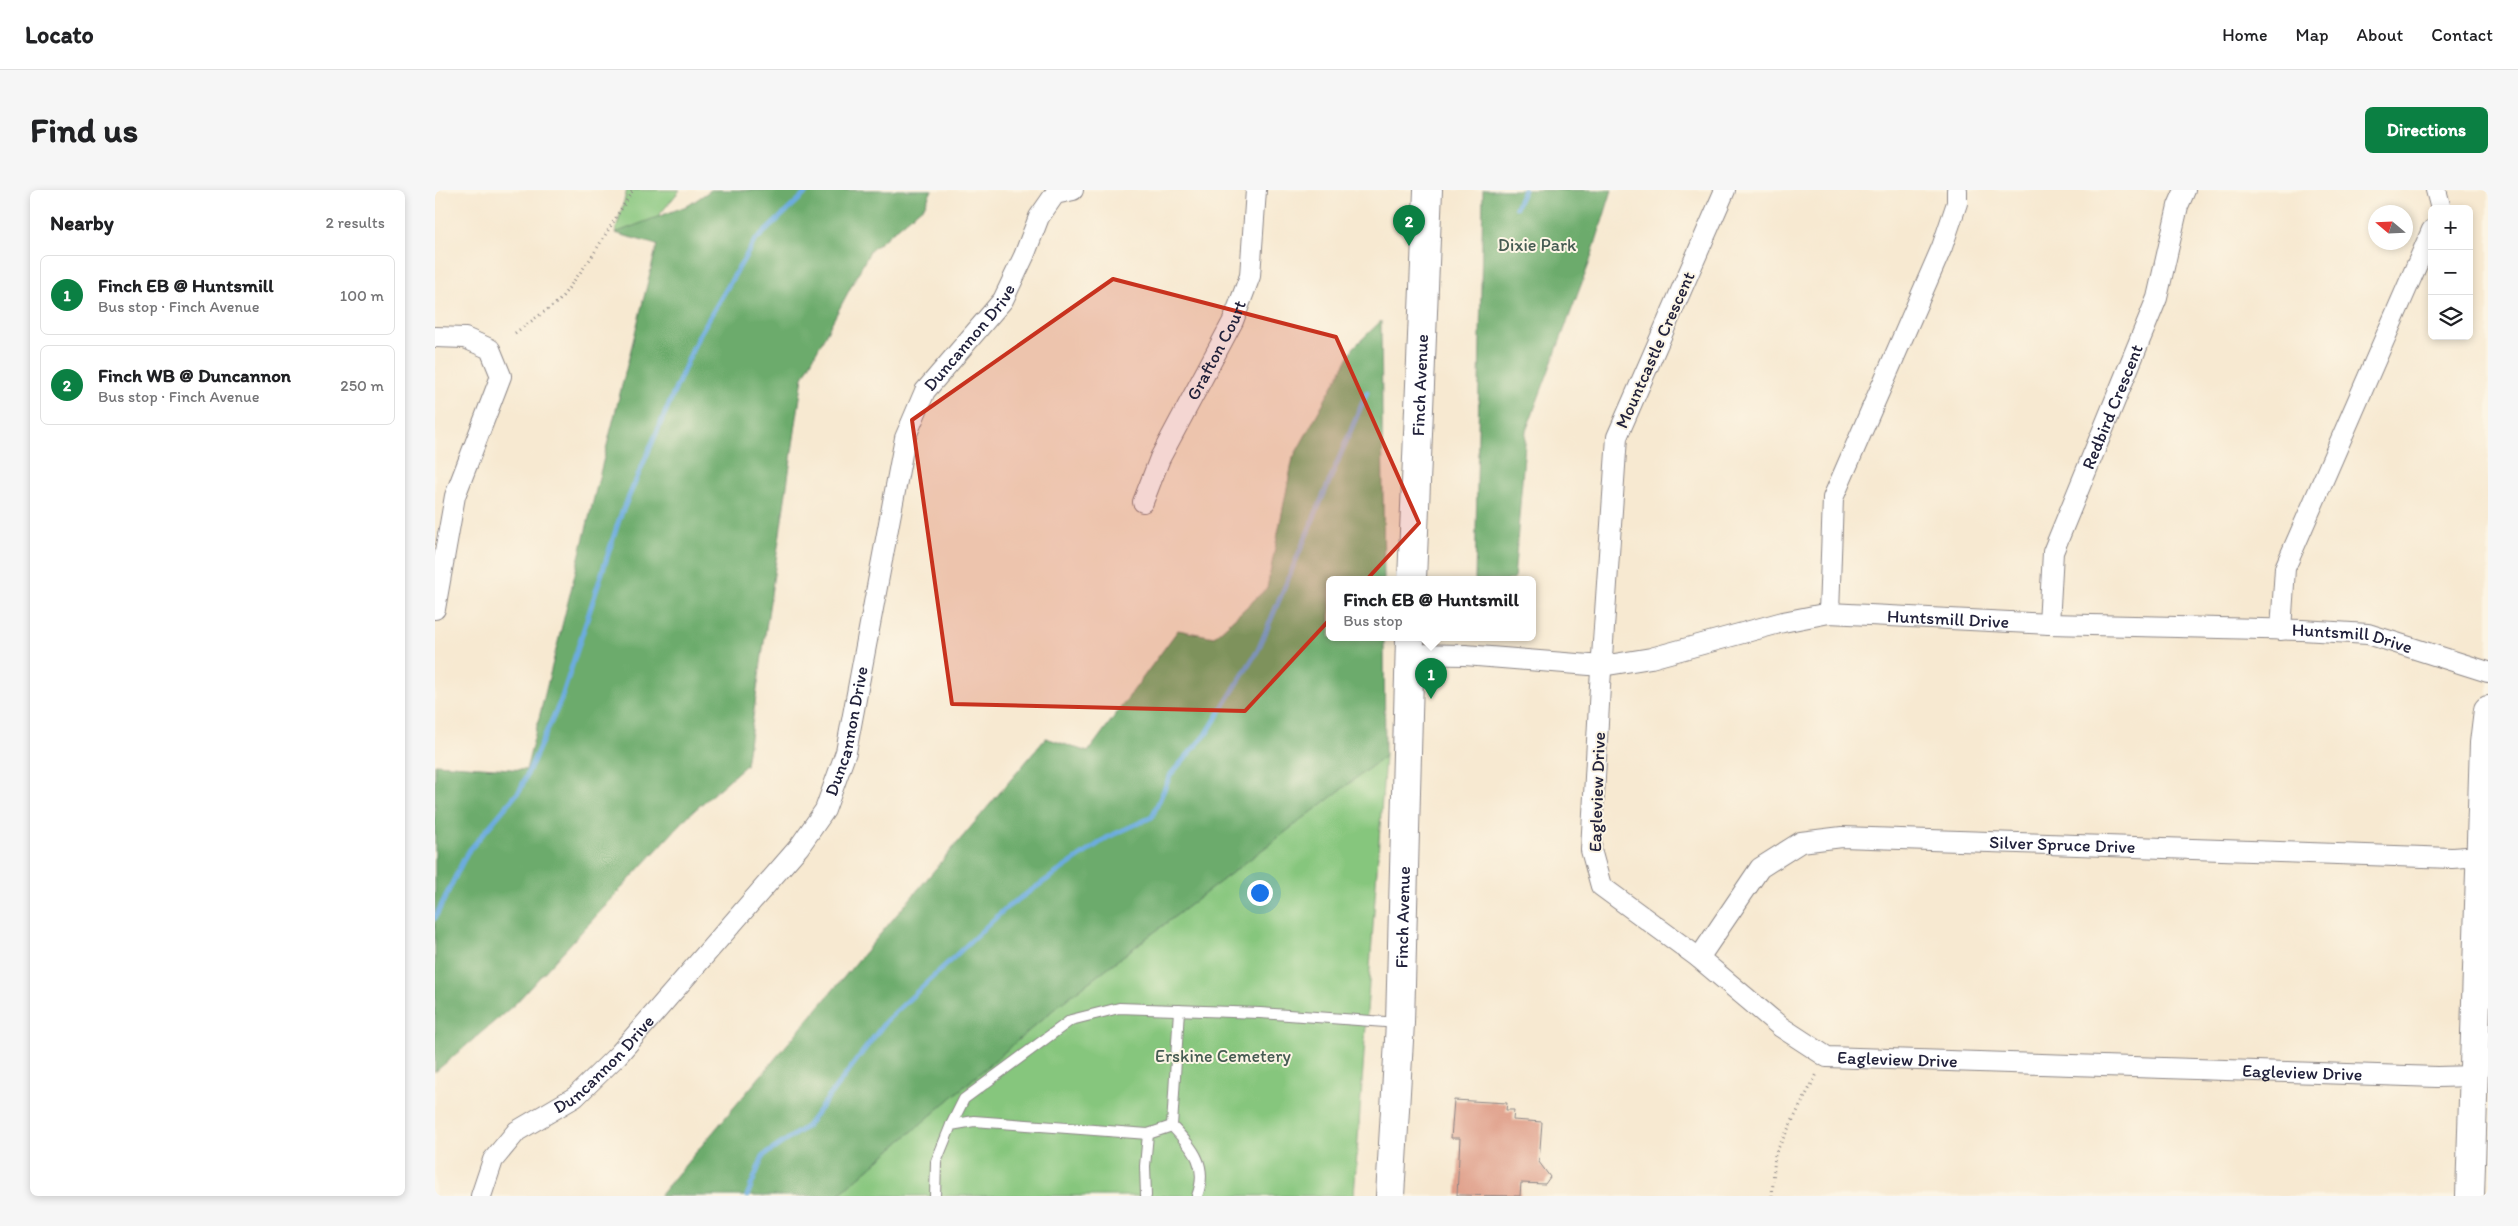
<!DOCTYPE html>
<meta charset="utf-8">
<style>
:root{--surface:#fff;--page:#f6f6f6;--text:#202124;--muted:#757577;--line:#e0e0e0;--accent:#0b8043}
body{margin:0;font-family:Itim,sans-serif;background:var(--page);color:var(--text)}
.controls{position:absolute;right:15px;top:15px;display:grid;overflow:hidden;border-radius:8px;box-shadow:0 2px 8px #0003}
.controls button{width:45px;height:45px;display:grid;place-items:center;padding:0;border:0;border-bottom:1px solid var(--line);background:var(--surface);color:var(--text);font:25px sans-serif}
.compass{position:absolute;left:1933px;top:15px;width:45px;height:45px;border-radius:50%;background:var(--surface);box-shadow:0 2px 8px #0003;rotate:289deg}
.you{position:absolute;left:824px;top:702px;width:18px;height:18px;margin:-12px;border:4px solid #fff;border-radius:50%;background:#1a73e8;box-shadow:0 0 0 8px #1a73e833}
.badge{display:grid;place-items:center;width:32px;height:32px;border-radius:50%;background:var(--accent);color:#fff;font-size:16px;font-weight:700}
.pin{position:absolute;translate:-50% -41px;filter:drop-shadow(0 1px 2px #0008)}
.pin::after{content:'';position:absolute;top:26px;width:18px;height:15px;background:inherit;clip-path:polygon(0 0,100% 0,50% 100%)}
.popup{position:absolute;left:891px;top:386px;width:210px;height:65px;box-sizing:border-box;display:grid;place-content:center;border-radius:8px;background:var(--surface);filter:drop-shadow(0 1px 4px #0005);font-size:16px;white-space:nowrap;color:var(--muted)}
.popup b{font-size:19px;color:var(--text)}
.popup::after{content:'';position:absolute;left:50%;top:100%;margin-left:-10px;border:10px solid transparent;border-top-color:var(--surface)}
.list{margin:0;padding:0;list-style:none}
h2{display:flex;justify-content:space-between;align-items:center;height:65px;margin:0;padding:0 20px;font-size:21px}
h2 small{font-size:16px;font-weight:400;color:var(--muted)}
.list li{display:grid;grid-template-columns:32px 1fr auto;gap:15px;align-items:center;box-sizing:border-box;height:80px;margin:0 10px 10px;padding:0 10px;border:1px solid var(--line);border-radius:8px}
.list b{display:block;font-size:19px;white-space:nowrap}
.list p{margin:0;font-size:16px;white-space:nowrap;color:var(--muted)}
.list em{font-size:16px;font-style:normal;color:var(--muted)}
.icon{flex:none;width:28px;height:28px;fill:none;stroke:currentColor;stroke-width:2;stroke-linecap:round;stroke-linejoin:round}
.map{position:relative;flex:none;width:2053px;height:1006px;overflow:hidden;border-radius:8px}
header{display:flex;align-items:center;gap:30px;box-sizing:border-box;height:70px;padding:0 25px;background:var(--surface);border-bottom:1px solid var(--line)}
header strong{font-size:24px}
nav{display:flex;gap:28px;margin-inline-start:auto;font-size:18px}
.intro{display:flex;align-items:center;justify-content:space-between;box-sizing:border-box;height:120px;padding:0 30px}
h1{margin:0;font-size:35px}
.button{padding:12px 22px;border-radius:8px;background:var(--accent);color:#fff;font-size:18px;font-weight:700}
main{display:flex;gap:30px;padding:0 30px}
aside{flex:1;background:var(--surface);border-radius:8px;box-shadow:0 2px 8px #0003}
.map>svg:first-child{display:block}
</style>
<header>
<strong>Locato</strong>
<nav><a>Home</a><a>Map</a><a>About</a><a>Contact</a></nav>
</header>
<div class="intro"><h1>Find us</h1><a class="button">Directions</a></div>
<main>
<aside>
<h2>Nearby<small>2 results</small></h2>
<ul class="list">
<li><span class="badge">1</span><div><b>Finch EB @ Huntsmill</b><p>Bus stop · Finch Avenue</p></div><em>100 m</em></li>
<li><span class="badge">2</span><div><b>Finch WB @ Duncannon</b><p>Bus stop · Finch Avenue</p></div><em>250 m</em></li>
</ul>
</aside>
<div class="map">
<svg width="2053" height="1006" viewBox="0 0 2053 1006">
<rect width="100%" height="100%" fill="#fcf5e5"/>
<filter id="ink" filterUnits="userSpaceOnUse"><feTurbulence type="fractalNoise" baseFrequency=".02" numOctaves="2"/><feDisplacementMap in="SourceGraphic" scale="10" xChannelSelector="R" yChannelSelector="G"/><feConvolveMatrix kernelMatrix="1 2 1 2 8 2 1 2 1" color-interpolation-filters="sRGB"/></filter>
<filter id="wash" filterUnits="userSpaceOnUse"><feTurbulence type="fractalNoise" baseFrequency=".0096" numOctaves="4" result="noise"/><feDisplacementMap in="SourceGraphic" scale="20" xChannelSelector="R" yChannelSelector="G"/><feGaussianBlur stdDeviation="1.12" result="paint"/><feColorMatrix in="noise" values="0 0 0 0 0 0 0 0 0 0 0 0 0 0 0 0 0 1.4 0 .05"/><feComposite in="paint" operator="in"/></filter>
<g filter="url(#wash)">
<rect width="100%" height="100%" fill="#f7e9d1"/>
<g fill="#86c67d" stroke="#54745c">
<polygon points="192,0 245,0 220,30 180,43"/>
<polygon points="950,566 919,1006 402,1006 625,814"/>
</g>
<g fill="#6cab6c" stroke="#476654">
<polygon points="276,0 497,0 490,15 435,61 368,187 311,575 253,626 80,814 0,882 0,574 91,580 222,55 180,43 254,15"/>
<polygon points="1048,0 1177,0 1154,74 1091,241 1079,390 1040,390"/>
<polygon points="946,131 949,390 895,390 895,448 949,448 950,566 625,814 402,1006 224,1006 611,548 653,562 743,440 779,447 832,398 858,268 919,157"/>
</g>
<g fill="none" stroke-linecap="round" stroke-linejoin="round">
<g stroke="#6cacdf" stroke-width="5">
<polyline points="1081,17 1089,0"/>
<polyline points="0,728 32,663 85,600 126,510 185,327 263,147 319,52 374,0"/>
<polyline points="312,1006 328,966 372,936 451,831 571,718 673,647 717,627 736,584 772,543 823,460 932,202"/>
</g>
</g>
<g id="blocks">
<polygon fill="#df9d88" points="1019,910 1072,913 1071,920 1079,920 1078,930 1107,932 1104,972 1115,987 1110,994 1086,993 1085,1006 1022,1005 1025,948 1016,948"/>
</g>
</g>
<g filter="url(#ink)">
<use href="#blocks" fill-opacity="0" stroke="#8c8686" stroke-width="1"/>
<g fill="none" stroke-linecap="round" stroke-linejoin="round">
<defs>
<g id="lane">
<path d="M 744,820 L 737,936 C 757,958 774,974 762,1006"/>
<polyline points="516,935 529,909 636,830 684,818 825,823 964,833"/>
<polyline points="713,944 737,936"/>
<polyline points="500,1006 501,972 516,935 539,931 713,944 710,976 711,1006"/>
</g>
<g id="street">
<path id="s1" d="M 1290,0 L 1182,247 L 1165,496 L 1156,660 L 1166,696 L 1264,768 L 1346,837 L 1392,867 L 2002,887 L 2039,886"/>
<polyline points="2001,0 2006,19"/>
<polyline points="0,147 30,148 55,159 66,186 20,306 0,419"/>
<path id="s2" d="M 708,312 L 725,268 L 798,131 L 815,86 L 821,0"/>
<polyline points="1394,423 1398,308 1507,57 1522,13 1522,0"/>
<path id="s3" d="M 1614,434 L 1618,362 L 1722,108 L 1743,16 L 1750,0"/>
<polyline points="1846,440 1850,378 1997,40"/>
<path id="s4" d="M 974,464 L 1030,465 L 1167,476 L 1216,468 L 1348,432 L 1394,423 L 1614,434 L 1867,440 L 1933,444 L 2053,482"/>
<path id="s5" d="M 1264,768 L 1325,678 L 1366,652 L 1407,647 L 2017,668 L 2046,666"/>
<path id="s6" d="M 46,1006 L 58,970 L 82,941 L 140,907 L 183,865 L 364,657 L 390,620 L 411,562 L 470,248 L 490,201 L 568,110 L 589,66 L 604,27 L 620,4 L 638,0"/>
</g>
<g id="secondary">
<path id="s7" d="M 977,390 L 993,0"/>
<path id="s8" d="M 955,1006 L 965,833 L 975,448"/>
<polyline points="2035,1006 2049,553 2053,520"/>
</g>
</defs>
<use href="#lane" stroke="#8c8686" stroke-width="12"/>
<use href="#street" stroke="#8c8686" stroke-width="22"/>
<use href="#secondary" stroke="#8c8686" stroke-width="30"/>
<g stroke="#8c8686" stroke-width="3" stroke-dasharray="1 4" stroke-linecap="butt">
<polyline points="80,143 124,111 156,68 198,0"/>
<polyline points="1337,1006 1340,964 1383,882"/>
</g>
<use href="#lane" stroke="#fff" stroke-width="10"/>
<use href="#street" stroke="#fff" stroke-width="20"/>
<use href="#secondary" stroke="#fff" stroke-width="28"/>
</g>
</g>
<path fill="#c8321e" fill-opacity="0.2" stroke="#c8321e" stroke-width="4" stroke-linejoin="round" d="M 678,89 L 901,147 L 984,333 L 810,521 L 517,514 L 477,230 Z"/>
<g text-anchor="middle" stroke-width="4" stroke-linejoin="round" paint-order="stroke">
<g font-size="18" fill="#455b52" stroke="#fcf5e5">
<text x="1102" y="61">Dixie Park</text>
<text x="788" y="872">Erskine Cemetery</text>
</g>
<g font-size="18" fill="#22223b" stroke="#fcf5e5">
<text dy="6" stroke="none"><textPath href="#s6" startOffset="1026">Duncannon Drive</textPath></text>
<text dy="6" stroke="none"><textPath href="#s2" startOffset="169">Grafton Court</textPath></text>
<text transform="translate(1220 160) rotate(-66)" y="6">Mountcastle Crescent</text>
<text dy="6" stroke="none"><textPath href="#s7" startOffset="195">Finch Avenue</textPath></text>
<text dy="6" stroke="none"><textPath href="#s3" startOffset="229">Redbird Crescent</textPath></text>
<text dy="6" stroke="none"><textPath href="#s4" startOffset="546">Huntsmill Drive</textPath></text>
<text dy="6" stroke="none"><textPath href="#s4" startOffset="951">Huntsmill Drive</textPath></text>
<text dy="6" stroke="none"><textPath href="#s6" startOffset="606">Duncannon Drive</textPath></text>
<text transform="translate(1162 602) rotate(-88)" y="6">Eagleview Drive</text>
<text dy="6" stroke="none"><textPath href="#s5" startOffset="419">Silver Spruce Drive</textPath></text>
<text dy="6" stroke="none"><textPath href="#s8" startOffset="279">Finch Avenue</textPath></text>
<text dy="6" stroke="none"><textPath href="#s1" startOffset="1075">Eagleview Drive</textPath></text>
<text dy="6" stroke="none"><textPath href="#s6" startOffset="186">Duncannon Drive</textPath></text>
<text dy="6" stroke="none"><textPath href="#s1" startOffset="1480">Eagleview Drive</textPath></text>
</g>
</g>
</svg>
<div class="controls">
<button>+</button>
<button>−</button>
<button><svg class="icon" aria-label="layers" viewBox="0 0 24 24"><path d="M12 4l9 5-9 5-9-5zM3 14l9 5 9-5"/></svg></button>
</div>
<svg class="compass" viewBox="-18 -18 36 36"><path d="M0-13l5 13h-10z" fill="#e53935"/><path d="M0 13l5-13h-10z" fill="#757577"/></svg>
<div class="you"></div>
<div class="pin badge" style="left:996px;top:509px">1</div>
<div class="popup"><b>Finch EB @ Huntsmill</b>Bus stop</div>
<div class="pin badge" style="left:974px;top:56px">2</div>
</div>
</main>
